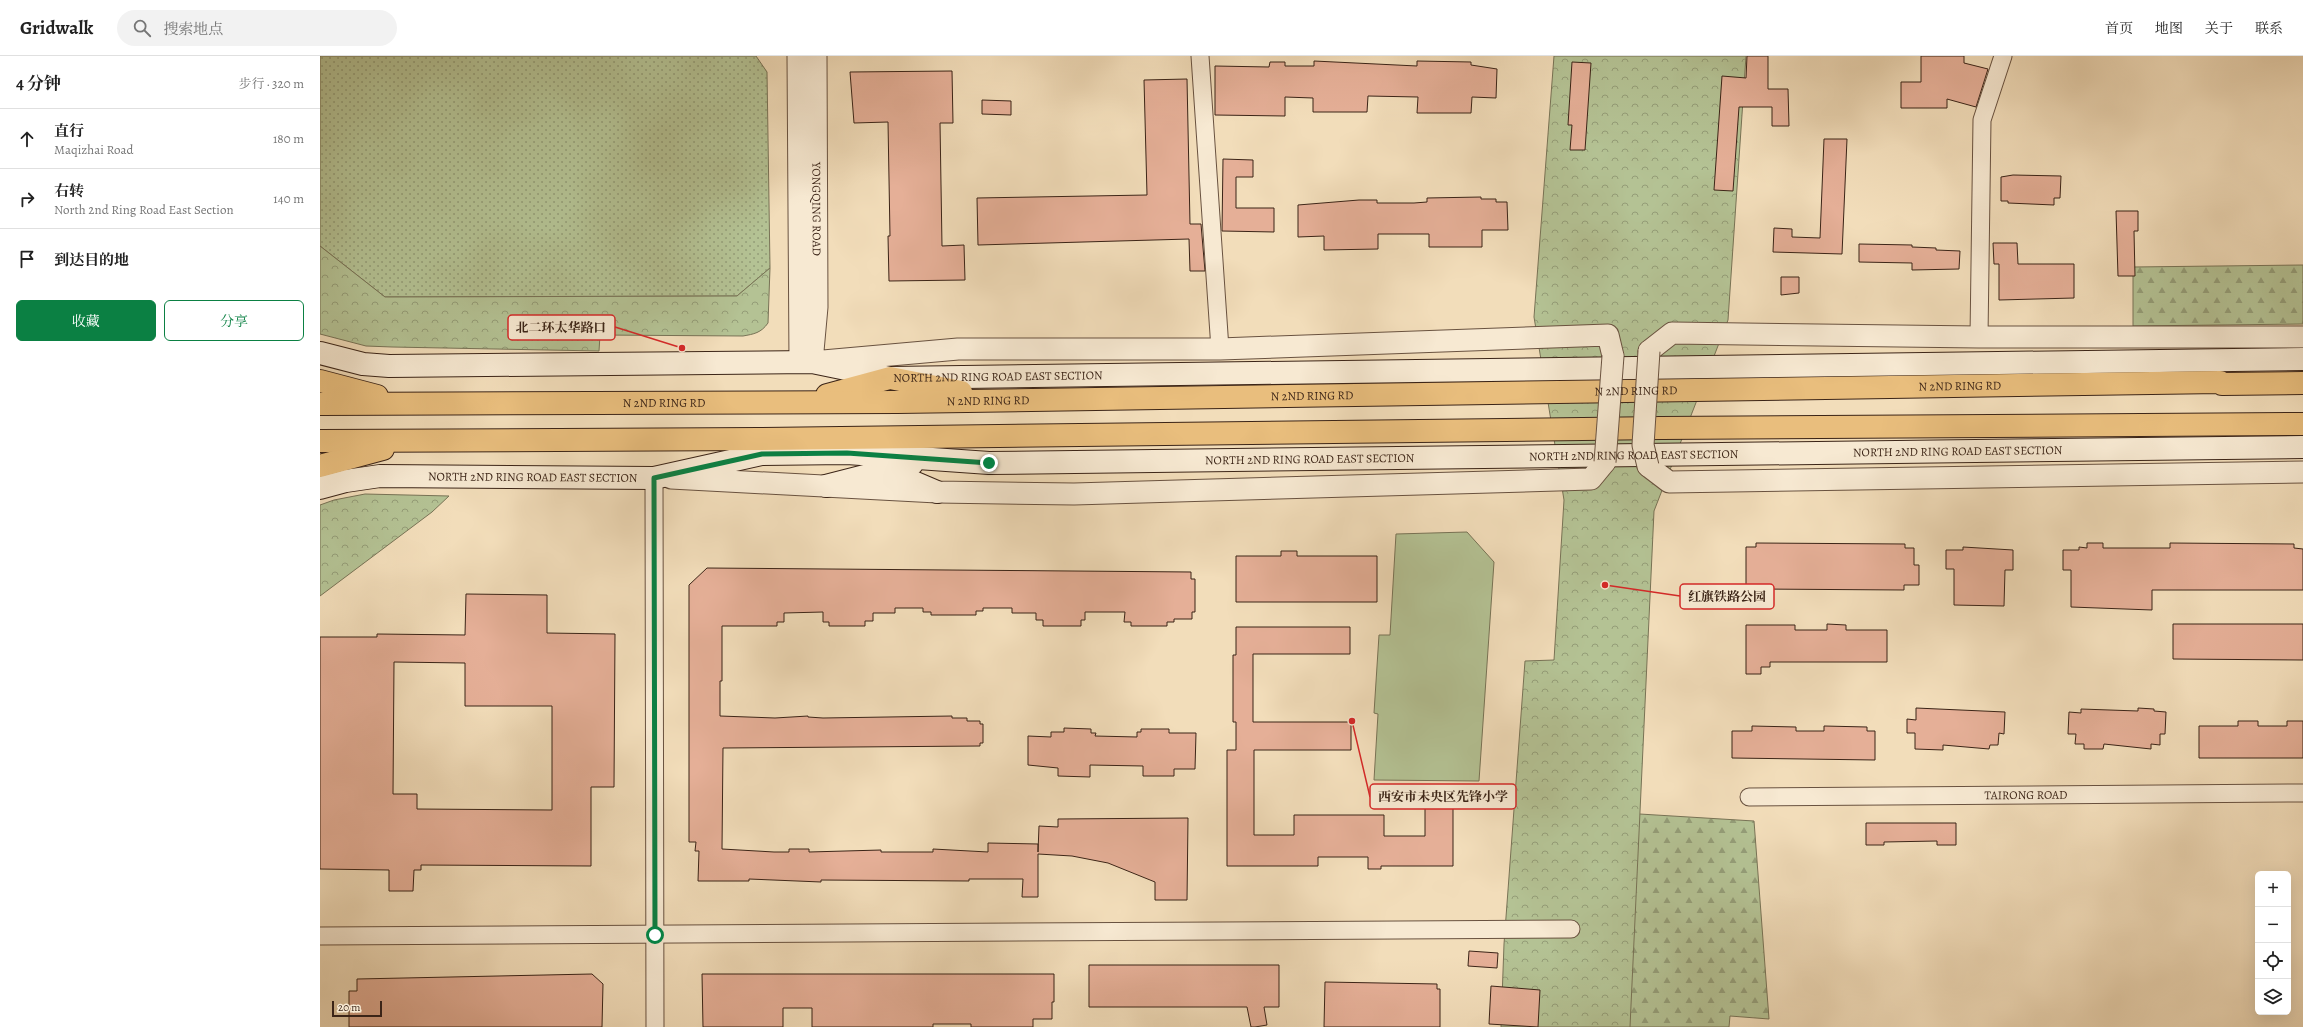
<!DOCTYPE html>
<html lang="zh">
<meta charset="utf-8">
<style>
:root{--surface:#fff;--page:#f2f2f2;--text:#222;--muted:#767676;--line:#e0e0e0;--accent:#0b8043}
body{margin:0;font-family:Alegreya,"Noto Serif SC",serif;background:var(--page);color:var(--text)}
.controls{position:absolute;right:12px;bottom:12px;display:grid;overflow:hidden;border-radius:6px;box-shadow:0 4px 16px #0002}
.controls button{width:36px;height:36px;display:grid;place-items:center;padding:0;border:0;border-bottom:1px solid var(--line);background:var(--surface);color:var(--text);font:20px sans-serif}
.scale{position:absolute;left:12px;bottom:10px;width:50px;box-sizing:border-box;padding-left:4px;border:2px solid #3b2417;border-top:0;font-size:11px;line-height:14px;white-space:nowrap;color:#3b2417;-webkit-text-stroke:3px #f7e9d2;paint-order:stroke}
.stop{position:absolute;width:12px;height:12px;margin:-9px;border:3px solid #0b8043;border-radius:50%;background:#fff}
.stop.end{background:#0b8043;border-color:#fff;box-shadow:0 1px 4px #0008}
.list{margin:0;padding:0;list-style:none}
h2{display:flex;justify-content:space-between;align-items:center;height:52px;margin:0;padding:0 16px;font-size:17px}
h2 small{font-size:13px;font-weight:400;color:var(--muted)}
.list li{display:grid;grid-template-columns:26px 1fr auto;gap:12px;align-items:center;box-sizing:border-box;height:60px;padding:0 16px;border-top:1px solid var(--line)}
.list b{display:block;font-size:15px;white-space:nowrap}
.list p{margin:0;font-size:13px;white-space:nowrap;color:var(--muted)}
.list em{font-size:13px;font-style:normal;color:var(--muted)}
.actions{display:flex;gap:8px;padding:12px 16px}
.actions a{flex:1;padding:9px 0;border:1px solid var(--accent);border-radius:6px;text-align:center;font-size:14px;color:var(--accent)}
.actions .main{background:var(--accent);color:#fff}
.icon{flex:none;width:22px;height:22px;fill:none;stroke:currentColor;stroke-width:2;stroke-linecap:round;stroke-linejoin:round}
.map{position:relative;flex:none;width:1983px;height:971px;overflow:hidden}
header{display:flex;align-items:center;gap:24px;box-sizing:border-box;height:56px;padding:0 20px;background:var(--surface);border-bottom:1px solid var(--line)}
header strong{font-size:19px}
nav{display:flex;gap:22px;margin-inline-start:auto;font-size:14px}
.search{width:280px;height:36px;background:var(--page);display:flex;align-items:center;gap:10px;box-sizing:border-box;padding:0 14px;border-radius:22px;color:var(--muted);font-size:15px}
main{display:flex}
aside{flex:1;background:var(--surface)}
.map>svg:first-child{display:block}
</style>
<header>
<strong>Gridwalk</strong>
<div class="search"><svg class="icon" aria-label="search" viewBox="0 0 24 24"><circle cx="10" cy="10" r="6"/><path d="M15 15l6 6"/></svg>搜索地点</div>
<nav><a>首页</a><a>地图</a><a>关于</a><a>联系</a></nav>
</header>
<main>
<aside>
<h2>4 分钟<small>步行 · 320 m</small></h2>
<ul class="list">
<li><svg class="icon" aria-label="ahead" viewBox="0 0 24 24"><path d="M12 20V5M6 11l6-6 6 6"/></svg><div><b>直行</b><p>Maqizhai Road</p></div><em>180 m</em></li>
<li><svg class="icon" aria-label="right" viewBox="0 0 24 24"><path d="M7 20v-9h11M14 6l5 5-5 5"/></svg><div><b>右转</b><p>North 2nd Ring Road East Section</p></div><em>140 m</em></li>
<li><svg class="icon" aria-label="arrive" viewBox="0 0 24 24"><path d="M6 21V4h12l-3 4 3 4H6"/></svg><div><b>到达目的地</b></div></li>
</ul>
<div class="actions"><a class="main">收藏</a><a>分享</a></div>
</aside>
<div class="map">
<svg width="1983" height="971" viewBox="0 0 1983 971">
<defs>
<pattern id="grass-dots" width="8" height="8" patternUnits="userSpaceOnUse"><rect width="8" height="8" fill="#b4c294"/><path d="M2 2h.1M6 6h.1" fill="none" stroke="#949d78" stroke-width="1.8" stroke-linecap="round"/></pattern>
<pattern id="forest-firs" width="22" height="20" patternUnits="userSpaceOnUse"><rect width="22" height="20" fill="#b4c294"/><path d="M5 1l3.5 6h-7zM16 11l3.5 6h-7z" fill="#949d78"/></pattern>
<pattern id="park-crowns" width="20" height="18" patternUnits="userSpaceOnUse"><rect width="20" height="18" fill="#b4c294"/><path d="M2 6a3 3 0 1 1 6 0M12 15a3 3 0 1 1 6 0" fill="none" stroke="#949d78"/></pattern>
</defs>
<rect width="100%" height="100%" fill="#f2ddba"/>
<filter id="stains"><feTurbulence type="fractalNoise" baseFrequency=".005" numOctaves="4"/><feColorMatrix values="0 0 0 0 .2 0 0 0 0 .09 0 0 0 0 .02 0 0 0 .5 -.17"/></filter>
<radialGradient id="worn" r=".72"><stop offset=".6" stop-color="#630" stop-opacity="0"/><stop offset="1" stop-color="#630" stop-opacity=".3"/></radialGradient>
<polygon fill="url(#grass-dots)" stroke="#787356" points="0,0 436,0 447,16 450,212 417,240 65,241 0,190"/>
<g fill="url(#forest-firs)" stroke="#787356">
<polygon points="1983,209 1983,268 1813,270 1813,211"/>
<polygon points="1287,756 1434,765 1449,963 1410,960 1409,971 1305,971"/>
</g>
<g fill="url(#park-crowns)" stroke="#787356">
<polygon points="1234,0 1426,0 1408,264 1334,455 1310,971 1181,971 1184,888 1205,605 1234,604 1244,444 1214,261"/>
<path d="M 0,190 L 65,241 L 417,240 L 450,212 L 448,267 C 441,277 434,278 423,280 L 280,279 L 279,295 L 72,291 L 46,290 L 0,278 Z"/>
<polygon points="45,438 129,440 112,456 0,540 0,449 14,444"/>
</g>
<polygon fill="#b4c294" stroke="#787356" points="1147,476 1174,506 1159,725 1054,724 1058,658 1054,657 1059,579 1070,579 1076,478"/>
<g fill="#e5af97" stroke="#3b2417" fill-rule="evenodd">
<polygon points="1427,0 1448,0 1448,33 1468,33 1469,70 1452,70 1452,51 1419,51 1413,135 1394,134 1402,20 1426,22"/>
<polygon points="1601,0 1644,0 1644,7 1668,13 1656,51 1627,43 1627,52 1581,52 1581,26 1601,26"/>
<polygon points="994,5 1097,10 1097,5 1151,6 1151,9 1177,13 1176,42 1152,41 1151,57 1097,57 1098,41 1048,40 1047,56 993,56 993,42 965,41 965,60 895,59 895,10 949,11 950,6 965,6 965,10 994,10"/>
<polygon points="1252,6 1271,7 1265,94 1250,94 1252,69 1248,69"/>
<polygon points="632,15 633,67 620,67 622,190 644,189 645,224 569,225 568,180 570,180 568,66 534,67 530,16"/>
<polygon points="867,23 870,168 881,168 885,215 870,215 869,183 658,189 657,142 827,139 824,24"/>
<polygon points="662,44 691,45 691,59 662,58"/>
<polygon points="1504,83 1527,83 1522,198 1453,196 1454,172 1472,173 1472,181 1500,182"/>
<polygon points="903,103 933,104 933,121 916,121 916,152 954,152 954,176 902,175"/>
<polygon points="1693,119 1741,120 1740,142 1734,142 1734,149 1688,147 1688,145 1681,145 1681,121"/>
<polygon points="1161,141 1161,143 1176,143 1176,146 1187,146 1188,174 1162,174 1162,191 1109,191 1109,178 1058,178 1058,193 1004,194 1004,180 978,181 978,149 1039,144 1057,144 1057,147 1094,147 1107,146 1107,142"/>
<polygon points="1796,155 1818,155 1818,175 1814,175 1815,220 1798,220"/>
<polygon points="1673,187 1697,187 1698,208 1754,208 1754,242 1679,244 1679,208 1674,208"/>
<polygon points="1539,188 1592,189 1592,191 1616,192 1616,194 1640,195 1639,213 1592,214 1592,207 1539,206"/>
<polygon points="1461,221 1479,221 1479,237 1461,239"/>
<polygon points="1436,487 1585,488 1585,492 1594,492 1594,509 1599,509 1599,529 1584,529 1584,534 1436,533 1436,529 1426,529 1426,491 1436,491"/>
<polygon points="1767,487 1783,487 1783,492 1850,492 1850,487 1974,488 1974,492 1983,493 1983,534 1832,534 1832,554 1751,551 1751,514 1743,514 1743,494 1759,494 1759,491 1767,492"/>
<polygon points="1643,491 1693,494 1693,514 1685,514 1684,550 1634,549 1634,513 1626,513 1626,494 1643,494"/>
<polygon points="961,495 977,495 977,500 1057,500 1057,546 916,546 916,500 961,500"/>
<polygon points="387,512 871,516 871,523 875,523 875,556 872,556 872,563 854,563 854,566 847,566 847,570 811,570 811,566 804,566 805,556 765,556 765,564 761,564 761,570 723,570 723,564 716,564 716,557 692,557 692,552 663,552 663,555 656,555 656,559 611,559 611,556 603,556 603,552 575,552 575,557 553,557 553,565 545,565 545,570 509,570 509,566 503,566 503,556 464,557 464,566 457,566 457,570 402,570 402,625 400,625 400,660 455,662 488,660 488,661 503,662 632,660 632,662 647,662 647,665 660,665 660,668 663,668 663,687 660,687 660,690 403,692 402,793 454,796 469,796 469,793 489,793 489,796 561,794 561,796 613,796 613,793 668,796 668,787 718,788 718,796 719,770 738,771 738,763 868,762 867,844 835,844 835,826 788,807 752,800 718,798 718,841 702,841 703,823 649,823 649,825 501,824 501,826 429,823 429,825 378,825 379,795 375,795 376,786 369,786 369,529"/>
<path d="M 146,538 L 227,539 L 227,577 L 295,578 L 294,731 L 271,731 L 271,810 L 101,809 L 101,814 L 94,814 L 93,835 L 69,835 L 69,814 L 0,813 L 0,581 L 57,581 L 57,578 L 145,579 ZM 74,606 L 145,607 L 145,650 L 232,650 L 232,754 L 97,753 L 97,738 L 73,738 Z"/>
<polygon points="1507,568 1526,569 1526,574 1567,574 1567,606 1450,606 1450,611 1441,611 1441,618 1426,618 1426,569 1475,569 1475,574 1507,574"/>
<polygon points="1853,568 1983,568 1983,604 1853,603"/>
<polygon points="916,571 1030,571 1030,598 933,598 933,666 1031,666 1031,694 934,694 934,779 974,779 974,759 1064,759 1064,780 1105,780 1105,737 1133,737 1133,810 1061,810 1061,813 1048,813 1048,801 998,801 998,810 907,810 907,694 916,694 916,666 913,666 913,599 916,599"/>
<polygon points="1596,652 1685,656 1684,678 1679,677 1678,689 1670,689 1669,693 1623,689 1623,694 1595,693 1595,677 1587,677 1587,663 1596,664"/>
<polygon points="1818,652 1834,653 1834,655 1846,656 1845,678 1840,678 1840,689 1831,688 1831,693 1784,688 1783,693 1764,693 1764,688 1755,688 1756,678 1748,678 1749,656 1761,657 1761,653 1818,655"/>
<polygon points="1918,665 1938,665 1938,670 1967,670 1967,665 1983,665 1983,702 1879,702 1879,670 1918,670"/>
<polygon points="1432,670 1476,671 1476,675 1504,675 1504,670 1547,671 1547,675 1555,675 1555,704 1412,702 1412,675 1432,675"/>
<polygon points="744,672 771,673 771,677 776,677 775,680 817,681 817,676 821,676 821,673 849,673 849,677 876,677 875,713 854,713 854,720 823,720 823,710 770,709 770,721 738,720 738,712 708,709 708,680 731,681 731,676 744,676"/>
<polygon points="1546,767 1636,767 1636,789 1617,789 1617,785 1564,786 1564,789 1546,789"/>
<polygon points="1149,895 1178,897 1177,912 1148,910"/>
<polygon points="769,909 959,909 959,951 944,951 947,969 935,971 931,971 927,951 769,951"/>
<polygon points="272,918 283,928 282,971 29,971 29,935 37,935 37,923"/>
<polygon points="382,918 734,918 734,946 732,946 732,963 713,963 713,971 651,971 651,968 613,968 613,971 492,971 492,952 463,952 463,971 383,971"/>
<polygon points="1005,926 1117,928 1117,933 1120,933 1120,971 1004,971"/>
<polygon points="1171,930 1220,934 1218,971 1169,968"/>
</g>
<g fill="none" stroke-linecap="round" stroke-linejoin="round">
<defs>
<g id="minor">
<polyline points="880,0 900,293"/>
<polyline points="1659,281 1662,64 1683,0"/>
<polyline points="334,422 335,971"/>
<path id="s1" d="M 1429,741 L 1983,737"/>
<polyline points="0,880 1251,873"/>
</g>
<g id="tertiary">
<polyline points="478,0 480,306"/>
<path id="s2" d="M 496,0 L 497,251 L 492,306 L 638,293 L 900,293 L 1288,279 L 1293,300"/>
<polyline points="1329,295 1352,277 1659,281 1983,281"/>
<polyline points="1328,410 1349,426 1983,416"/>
<polyline points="351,422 617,436 754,438 1271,423 1285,406"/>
</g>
<g id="secondary">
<path id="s3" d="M 0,297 L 43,308 L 69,310 L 492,306 L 570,322 L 1983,303"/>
<polyline points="563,413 617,436"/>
<polyline points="506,430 592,408"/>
<path id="s4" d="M 0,432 L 26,425 L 60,420 L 334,422 L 442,398 L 527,397 L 669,407 L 1983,391"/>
</g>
<g id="trunk">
<polyline points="0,325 57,340"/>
<polyline points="507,339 570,322 641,336"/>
<path id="s5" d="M 0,348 L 578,346 L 1900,326 L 1902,328 L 1983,327"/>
<polyline points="0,385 439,383 1341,372 1983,368"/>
<polyline points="0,410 63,393"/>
</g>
</defs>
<use href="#minor" stroke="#695240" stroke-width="19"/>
<use href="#tertiary" stroke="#695240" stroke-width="23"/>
<use href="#secondary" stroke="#3b2417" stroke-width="24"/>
<use href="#trunk" stroke="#3b2417" stroke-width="24"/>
<use href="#minor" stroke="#f7e9d2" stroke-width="17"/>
<use href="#tertiary" stroke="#f7e9d2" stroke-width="21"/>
<use href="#secondary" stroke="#f7e9d2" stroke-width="22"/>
<use href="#trunk" stroke="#e9be7d" stroke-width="22"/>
<defs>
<g id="tertiary-bridge">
<polyline points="1285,406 1293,300"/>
<polyline points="1328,410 1323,389 1329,295"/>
</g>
</defs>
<use href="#tertiary-bridge" stroke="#695240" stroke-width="23" stroke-linecap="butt"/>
<use href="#tertiary-bridge" stroke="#f7e9d2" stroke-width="21"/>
</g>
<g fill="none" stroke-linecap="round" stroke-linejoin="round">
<polyline stroke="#0b8043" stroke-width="5" points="335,879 334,422 442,398 527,397 669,407"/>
</g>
<g text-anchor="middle" stroke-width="3" stroke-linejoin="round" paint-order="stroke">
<g font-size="12" fill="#3b2417" stroke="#f7e9d2">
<text dy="4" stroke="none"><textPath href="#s2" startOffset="153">YONGQING ROAD</textPath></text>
<text dy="4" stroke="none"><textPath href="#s3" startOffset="681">NORTH 2ND RING ROAD EAST SECTION</textPath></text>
<text dy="4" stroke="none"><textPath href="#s5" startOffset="1640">N 2ND RING RD</textPath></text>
<text dy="4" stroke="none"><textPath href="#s5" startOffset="1316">N 2ND RING RD</textPath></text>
<text dy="4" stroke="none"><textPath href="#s5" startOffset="992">N 2ND RING RD</textPath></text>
<text dy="4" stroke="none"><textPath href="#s5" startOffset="668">N 2ND RING RD</textPath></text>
<text dy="4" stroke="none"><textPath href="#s5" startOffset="344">N 2ND RING RD</textPath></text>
<text dy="4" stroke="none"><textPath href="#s4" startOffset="1642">NORTH 2ND RING ROAD EAST SECTION</textPath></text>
<text dy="4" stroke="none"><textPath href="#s4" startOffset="1318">NORTH 2ND RING ROAD EAST SECTION</textPath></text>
<text dy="4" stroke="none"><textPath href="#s4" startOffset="994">NORTH 2ND RING ROAD EAST SECTION</textPath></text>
<text dy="4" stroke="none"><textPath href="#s4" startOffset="214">NORTH 2ND RING ROAD EAST SECTION</textPath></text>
<text dy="4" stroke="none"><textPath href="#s1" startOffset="277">TAIRONG ROAD</textPath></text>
</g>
</g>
<path fill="none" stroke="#d62828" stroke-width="1.5" d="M362 292L295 271M1285 529L1360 540M1032 665L1050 741"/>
<g fill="#d62828" stroke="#f7e9d2" stroke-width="1.5">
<circle cx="362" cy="292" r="4"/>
<circle cx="1285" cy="529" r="4"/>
<circle cx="1032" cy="665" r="4"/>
</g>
<g fill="#f7e9d2" stroke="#d62828" stroke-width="1.5">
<rect x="188" y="259" width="107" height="25" rx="4"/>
<rect x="1360" y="528" width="94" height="25" rx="4"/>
<rect x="1050" y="728" width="146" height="25" rx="4"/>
</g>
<g font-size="13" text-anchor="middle" font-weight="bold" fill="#3b2417">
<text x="241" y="276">北二环太华路口</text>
<text x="1407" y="545">红旗铁路公园</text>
<text x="1123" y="745">西安市未央区先锋小学</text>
</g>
<rect width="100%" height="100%" filter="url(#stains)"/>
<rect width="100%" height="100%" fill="url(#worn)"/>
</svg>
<div class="controls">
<button>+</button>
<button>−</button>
<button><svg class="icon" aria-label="locate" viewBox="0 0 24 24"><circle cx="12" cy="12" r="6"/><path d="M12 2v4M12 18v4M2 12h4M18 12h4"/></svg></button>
<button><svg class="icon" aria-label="layers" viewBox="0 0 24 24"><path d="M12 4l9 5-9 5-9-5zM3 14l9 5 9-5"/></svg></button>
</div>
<div class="scale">20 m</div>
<div class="stop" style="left:335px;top:879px"></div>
<div class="stop end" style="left:669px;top:407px"></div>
</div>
</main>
